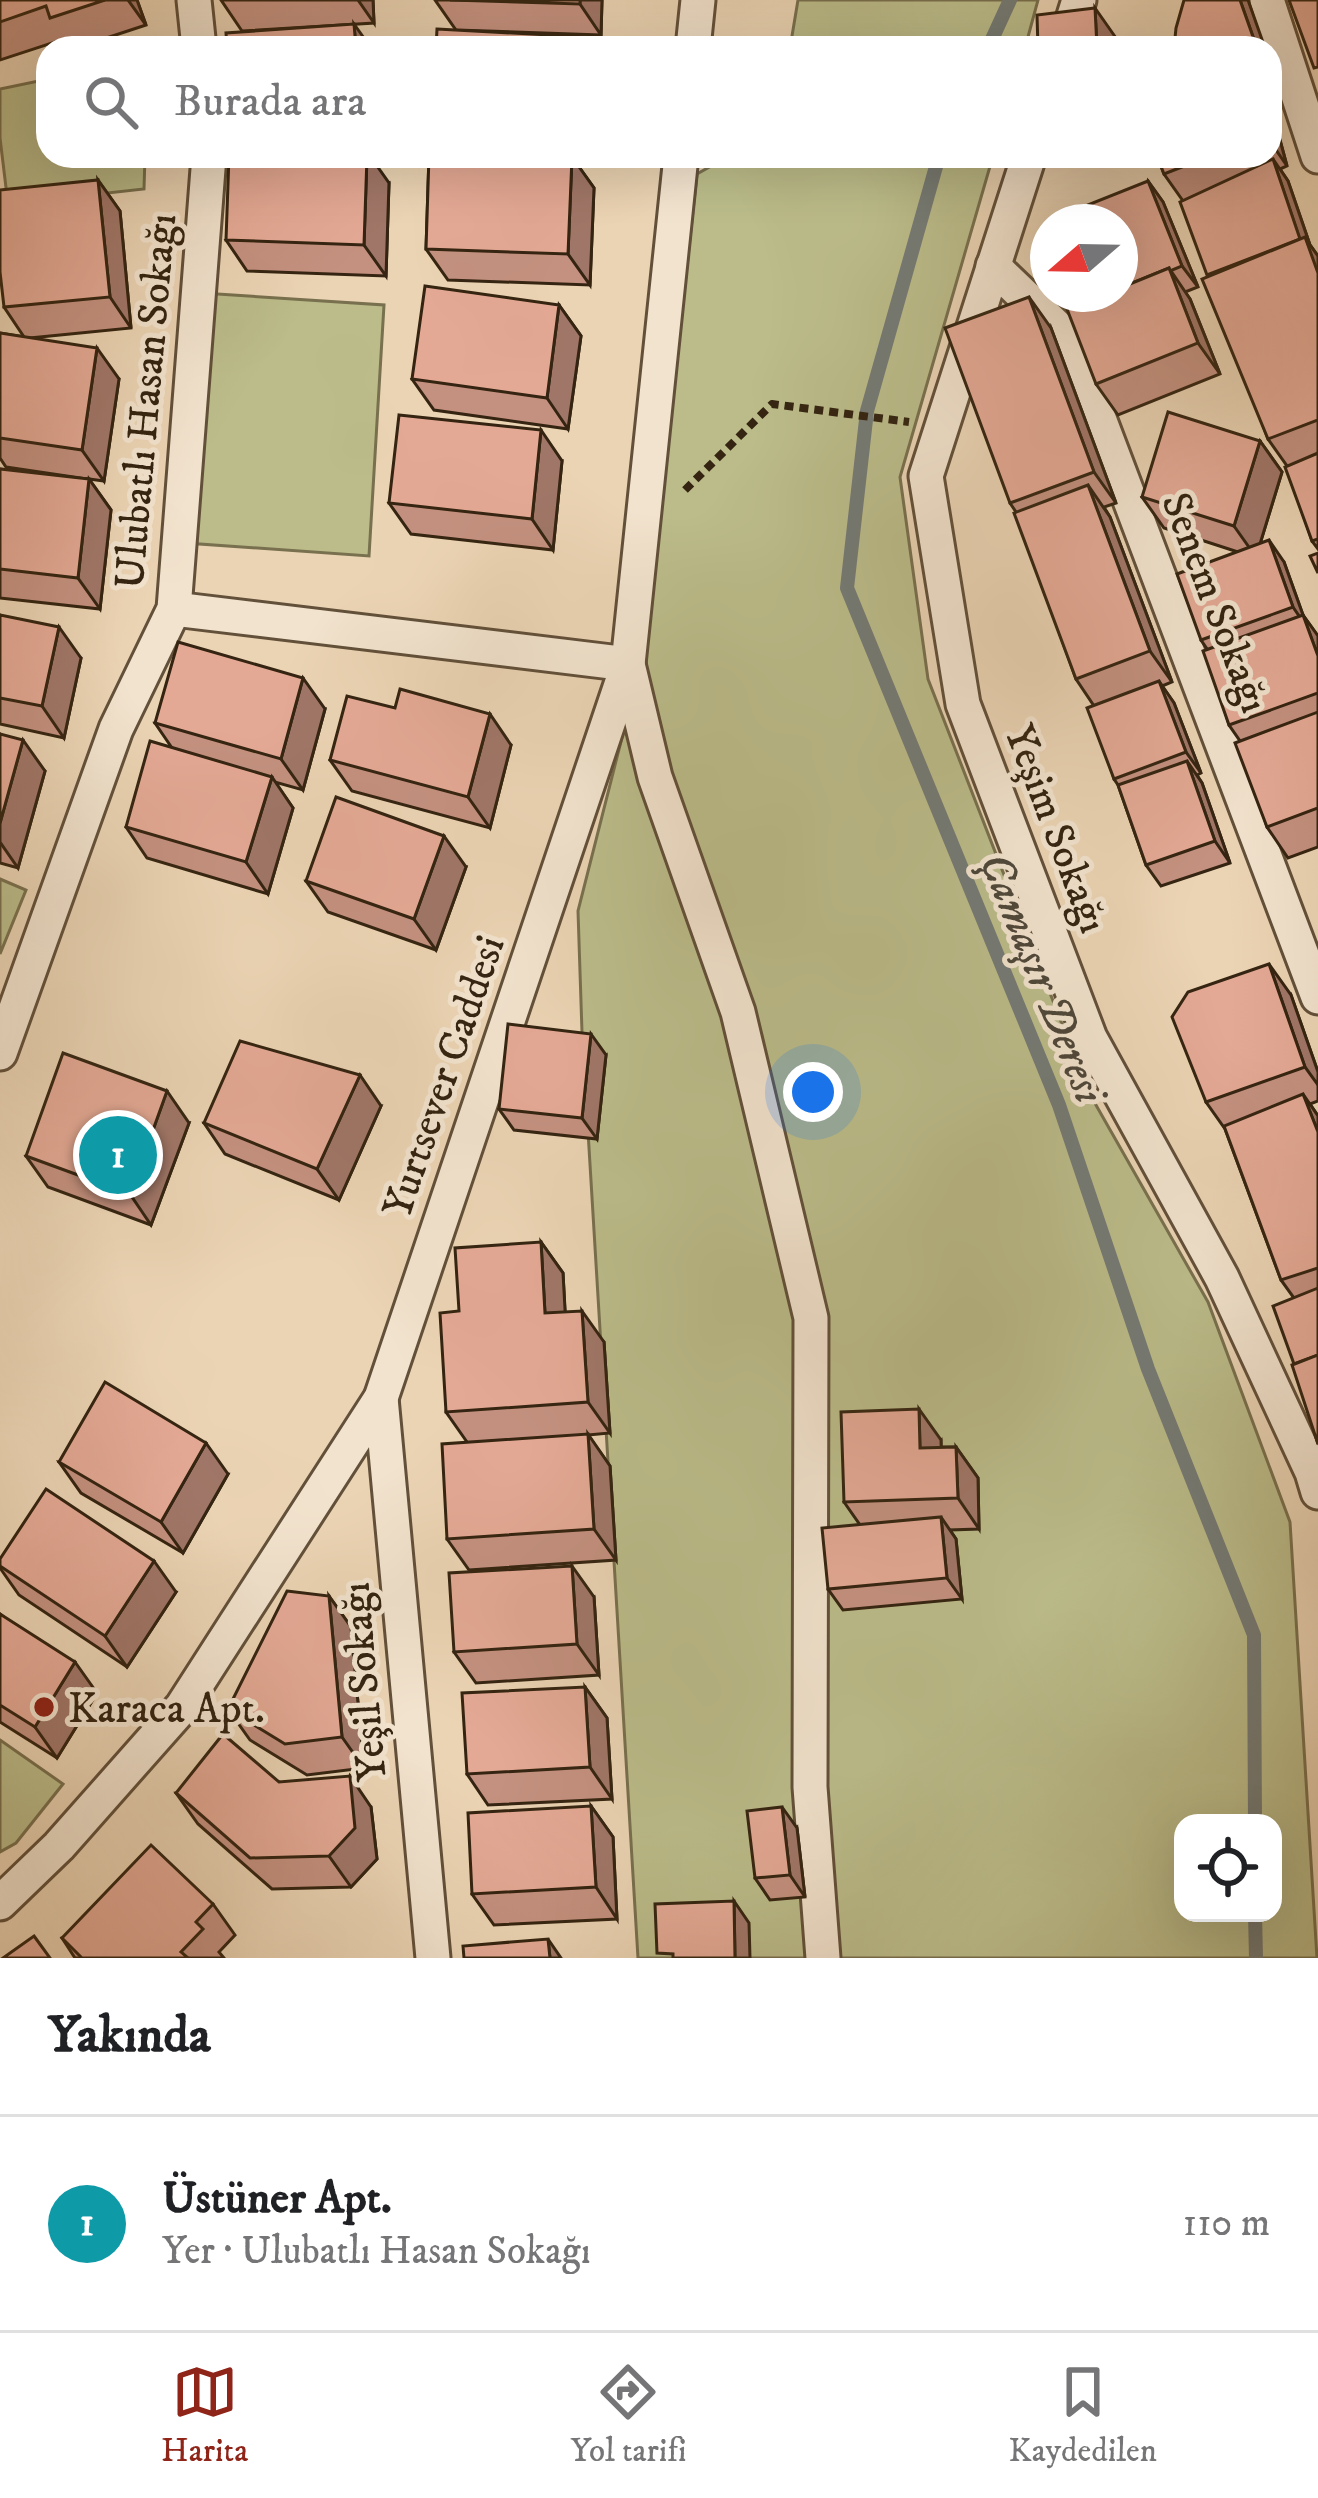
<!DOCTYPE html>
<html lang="tr">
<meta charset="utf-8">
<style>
:root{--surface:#fff;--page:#f2f2f2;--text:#202124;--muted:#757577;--line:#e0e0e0;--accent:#8f2418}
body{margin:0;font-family:"IM FELL DW Pica",serif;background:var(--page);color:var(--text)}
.controls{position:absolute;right:36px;bottom:36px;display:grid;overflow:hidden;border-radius:24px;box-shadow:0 12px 48px #0002}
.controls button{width:108px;height:108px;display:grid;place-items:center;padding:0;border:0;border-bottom:3px solid var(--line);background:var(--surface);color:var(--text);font:60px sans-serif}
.compass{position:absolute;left:1030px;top:204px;width:108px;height:108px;border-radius:50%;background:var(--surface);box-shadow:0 12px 48px #0002;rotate:250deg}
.you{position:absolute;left:813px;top:1092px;width:42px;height:42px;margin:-30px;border:9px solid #fff;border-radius:50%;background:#1a73e8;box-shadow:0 0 0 18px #1a73e833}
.badge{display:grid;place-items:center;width:78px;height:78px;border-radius:50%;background:var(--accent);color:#fff;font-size:39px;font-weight:700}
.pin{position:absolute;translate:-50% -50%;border:6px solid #fff;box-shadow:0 3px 12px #0006}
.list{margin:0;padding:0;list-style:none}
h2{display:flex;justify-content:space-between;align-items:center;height:156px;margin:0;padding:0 48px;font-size:51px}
h2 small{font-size:39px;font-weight:400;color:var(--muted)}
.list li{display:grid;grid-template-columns:78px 1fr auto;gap:36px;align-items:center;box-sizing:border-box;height:216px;padding:0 48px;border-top:3px solid var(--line)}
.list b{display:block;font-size:45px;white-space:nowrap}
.list p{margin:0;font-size:39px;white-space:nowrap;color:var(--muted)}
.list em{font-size:39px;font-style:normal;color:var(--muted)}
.icon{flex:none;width:66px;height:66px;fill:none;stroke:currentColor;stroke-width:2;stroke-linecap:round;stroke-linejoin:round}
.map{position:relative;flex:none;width:1318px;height:1958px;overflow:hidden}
.search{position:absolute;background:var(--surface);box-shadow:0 12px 48px #0002;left:36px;right:36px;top:36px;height:132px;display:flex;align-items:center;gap:30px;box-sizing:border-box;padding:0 42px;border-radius:36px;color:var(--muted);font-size:45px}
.sheet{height:372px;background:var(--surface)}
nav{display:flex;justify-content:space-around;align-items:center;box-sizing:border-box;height:168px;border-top:3px solid var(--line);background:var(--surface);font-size:33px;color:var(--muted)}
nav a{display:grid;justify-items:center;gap:6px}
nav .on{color:var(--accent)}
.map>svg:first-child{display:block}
</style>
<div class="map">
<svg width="1318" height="1958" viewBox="0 0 1318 1958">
<rect width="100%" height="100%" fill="#ebd4b4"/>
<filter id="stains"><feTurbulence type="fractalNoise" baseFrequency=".00167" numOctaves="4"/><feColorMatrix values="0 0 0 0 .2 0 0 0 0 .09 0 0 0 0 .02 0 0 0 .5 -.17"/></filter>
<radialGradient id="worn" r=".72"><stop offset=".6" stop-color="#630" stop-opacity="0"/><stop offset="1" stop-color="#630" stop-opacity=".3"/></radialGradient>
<g fill="#bbbc8a" stroke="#78704e" stroke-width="3" fill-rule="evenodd">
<polygon points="798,0 1038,0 1025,48 790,48"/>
<polygon points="48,79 48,156 145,156 144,189 8,204 0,138 0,89"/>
<path d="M 729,156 L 993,156 L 900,477 L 928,679 L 1088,1091 L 1208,1302 L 1290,1522 L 1317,1958 L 638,1958 L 582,1032 L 578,911 L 646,643 L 697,174 ZM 1183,1823 L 1273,1823 L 1273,1913 L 1183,1913 Z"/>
<polygon points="202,293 384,305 369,556 186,543"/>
<polygon points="0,879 26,890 0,954"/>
<polygon points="0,1740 63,1784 16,1843 0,1852"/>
</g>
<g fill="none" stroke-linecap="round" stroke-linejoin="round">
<g stroke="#747b76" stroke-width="14">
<polyline points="988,48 1010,0"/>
<polyline points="939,156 867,411 847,588 1059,1105 1148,1369 1254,1635 1255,1823"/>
<polyline points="1255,1913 1256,1958"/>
</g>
<defs>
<g id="street">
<polyline points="194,0 199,48"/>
<polyline points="1267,0 1318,156"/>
<polyline points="693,48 698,0"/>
<polyline points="1064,48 1079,0"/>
<polyline points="1029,156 926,476 963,704 1090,1038 1222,1278 1312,1472 1318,1492"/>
<polyline points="993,266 1069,339 1318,997"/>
<polyline points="174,609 628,664 655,777 738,1012 811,1318 810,1787 823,1958"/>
<polyline points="0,1053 116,729 174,609 209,156"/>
<polyline points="381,1398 433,1958"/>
<polyline points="0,1903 59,1846 182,1707 381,1398 628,664 681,156"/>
</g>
</defs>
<use href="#street" stroke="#62503a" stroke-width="39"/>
<polyline stroke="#342411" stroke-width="8" stroke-dasharray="9 6" stroke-linecap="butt" points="685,490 772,404 909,422"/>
<use href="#street" stroke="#f2e3ce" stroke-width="33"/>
</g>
<g fill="#c49180" stroke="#342411" stroke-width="3">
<polygon points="0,0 137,0 146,25 76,48 70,48 64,39 0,60"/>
<polygon points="221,0 373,0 374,23 242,31"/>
<polygon points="435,0 602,0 601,35 456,30"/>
<polygon points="1270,103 1287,166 1280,169 1288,181 1310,245 1318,256 1318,549 1312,541 1287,466 1268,439 1208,276 1183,201 1164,174 1157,156 1270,156"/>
<polygon points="429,156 604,156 604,164 576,163 594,188 590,285 448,280 426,249"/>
<polygon points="98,180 120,211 131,328 30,338 119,379 104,481 89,479 111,510 100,609 0,598 0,469 87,479 6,467 0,458 0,333 24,337 4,307"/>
<polygon points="1148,181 1163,202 1198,287 1185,292 1190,299 1220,374 1118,415 1096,384"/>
<polygon points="389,183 386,276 247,271 226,240"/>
<polygon points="559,305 581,336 568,429 434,410 412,379"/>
<polygon points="1051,328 1116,503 1104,507 1110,517 1172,682 1162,686 1174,703 1201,773 1197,775 1202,783 1230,863 1161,886 1146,865 1118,785 1114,779 1094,706 1076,679 1016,512 1010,503"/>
<polygon points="1260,441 1282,472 1260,544 1284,562 1303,615 1318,636 1318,847 1288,858 1267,827 1240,741 1229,725 1207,649 1201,640 1238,552 1164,528 1142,497"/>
<polygon points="562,461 553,550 411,534 389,503"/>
<polygon points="0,615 81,658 64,738 0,724"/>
<polygon points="395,708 511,745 490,828 352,791 330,760"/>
<polygon points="325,709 303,790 275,782 293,808 268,894 147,858 126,827 172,748 155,723"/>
<polygon points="0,734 45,771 18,868 0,863"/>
<polygon points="466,867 436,950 328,912 306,881"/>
<polygon points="1291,995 1318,1072 1318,1101 1310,1104 1318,1116 1318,1444 1294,1364 1294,1298 1281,1280 1225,1129 1206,1102"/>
<polygon points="606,1055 597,1139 514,1130 499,1109"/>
<polygon points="381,1106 339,1200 225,1154 204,1123"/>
<polygon points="189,1123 151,1225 48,1187 26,1156"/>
<polygon points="541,1242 563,1273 565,1312 604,1342 610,1433 588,1435 610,1466 616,1560 469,1570 447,1539 467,1442 446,1412 459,1311"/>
<polygon points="941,1440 941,1447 956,1447 978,1478 979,1529 950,1530 956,1539 962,1599 843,1610 828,1589 860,1525 844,1502"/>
<polygon points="59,1462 228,1474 183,1553 81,1493"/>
<polygon points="0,1559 176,1592 127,1667 19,1595 0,1568"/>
<polygon points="329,1596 351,1627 364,1768 307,1775 250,1740 228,1709"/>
<polygon points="594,1597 599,1675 476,1683 454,1652"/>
<polygon points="0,1614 97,1693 57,1758 0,1722"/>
<polygon points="585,1687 607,1718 612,1799 488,1805 467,1774"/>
<polygon points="279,1782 371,1807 377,1859 351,1887 272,1889 198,1824 176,1793"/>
<polygon points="591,1806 613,1837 617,1919 494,1925 472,1894"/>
<polygon points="797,1828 805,1897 770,1900 755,1878"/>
<polygon points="213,1904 235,1935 219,1952 224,1958 75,1958 62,1938"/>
</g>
<g fill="#a07668" stroke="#342411" stroke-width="3">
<polygon points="128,0 137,0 146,25"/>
<polygon points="358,0 373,0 374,23"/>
<polygon points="580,0 602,0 601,35 580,4"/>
<polygon points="1240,0 1248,0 1265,48 1257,48"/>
<polygon points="1095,8 1123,48 1097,48"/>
<polygon points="354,24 371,48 356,48"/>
<polygon points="1270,103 1287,166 1270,141"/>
<polygon points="367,156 370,156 389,183 386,276 364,245"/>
<polygon points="572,157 594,188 590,285 568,254"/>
<polygon points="1273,159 1288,181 1310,245 1318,256 1318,273 1300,240"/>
<polygon points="98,180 120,211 131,328 110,297"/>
<polygon points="1148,181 1163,202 1198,287 1182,266"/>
<polygon points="1169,268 1190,299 1220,374 1198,343"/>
<polygon points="1029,297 1051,328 1116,503 1094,472"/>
<polygon points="559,305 581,336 568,429 547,398"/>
<polygon points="97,348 119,379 104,481 82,450"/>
<polygon points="541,430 562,461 553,550 532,519"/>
<polygon points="1260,441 1282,472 1256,557 1234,526"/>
<polygon points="89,479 111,510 100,609 78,578"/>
<polygon points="1088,485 1110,517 1172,682 1150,651"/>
<polygon points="1269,540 1284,562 1308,629 1293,607"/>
<polygon points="1303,615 1318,636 1318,656"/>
<polygon points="59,627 81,658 64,738 42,706"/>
<polygon points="303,678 325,709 303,790 281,759"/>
<polygon points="1159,681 1174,703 1201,773 1186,752"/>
<polygon points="490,714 511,745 490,828 468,797"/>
<polygon points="23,740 45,771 18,868 0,842 0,823"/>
<polygon points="1187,761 1202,783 1230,863 1215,841"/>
<polygon points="272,777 293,808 268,894 246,862"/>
<polygon points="444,836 466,867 436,950 414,919"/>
<polygon points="1269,964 1291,995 1318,1072 1318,1085 1305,1067"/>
<polygon points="591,1034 606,1055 597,1139 582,1118"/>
<polygon points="360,1075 381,1106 339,1200 317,1169"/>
<polygon points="167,1091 189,1123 151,1225 130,1194"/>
<polygon points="1303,1094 1318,1116 1318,1132"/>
<polygon points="541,1242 563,1273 567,1345 545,1313"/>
<polygon points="582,1311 604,1342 610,1433 588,1402"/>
<polygon points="919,1409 941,1440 942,1479 920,1448"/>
<polygon points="588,1434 610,1466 616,1560 594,1529"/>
<polygon points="206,1443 228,1474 183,1553 161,1522"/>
<polygon points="956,1447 978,1478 979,1529 958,1498"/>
<polygon points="941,1517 956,1539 962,1599 947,1578"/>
<polygon points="154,1561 176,1592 127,1667 105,1636"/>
<polygon points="572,1566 594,1597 599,1675 577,1644"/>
<polygon points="329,1596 351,1627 364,1768 342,1737"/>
<polygon points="75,1662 97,1693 57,1758 35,1727"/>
<polygon points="585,1687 607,1718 612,1799 590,1767"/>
<polygon points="350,1776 371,1807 377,1859 351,1887 329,1856"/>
<polygon points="591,1806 613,1837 617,1919 596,1887"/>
<polygon points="782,1807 797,1828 805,1897 790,1875"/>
<polygon points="734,1901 749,1923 750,1958 735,1958"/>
<polygon points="548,1939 561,1958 550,1958"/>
</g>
<g fill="#e4a995" stroke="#342411" stroke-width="3">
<polygon points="0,0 105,0 50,18 46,6 0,22"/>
<polygon points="450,0 580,0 580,4"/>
<polygon points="1184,0 1240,0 1257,48 1174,48 1176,28"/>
<polygon points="1289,0 1318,0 1318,67 1314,68"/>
<polygon points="1095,8 1097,48 1038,48 1037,15"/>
<polygon points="354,24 356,48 227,48 226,33"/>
<polygon points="437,29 587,37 586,48 436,48"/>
<polygon points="229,156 367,156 364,245 226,240"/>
<polygon points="429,156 572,157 568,254 426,249"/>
<polygon points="1157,156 1210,156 1164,174"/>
<polygon points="1273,159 1300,239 1207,275 1180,202"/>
<polygon points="98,180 110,297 4,307 0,272 0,190"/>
<polygon points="1148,181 1182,266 1170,271 1169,268 1120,288 1120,222 1080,222 1075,210"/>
<polygon points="1305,237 1318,273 1318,420 1268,439 1202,279"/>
<polygon points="1169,268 1198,343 1096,384 1067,309 1104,294 1120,294 1120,288"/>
<polygon points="425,286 559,305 547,398 412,379"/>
<polygon points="1029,297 1094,472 1010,503 945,328"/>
<polygon points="0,333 97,348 82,450 0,438"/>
<polygon points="1168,412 1260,441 1234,526 1142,497"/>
<polygon points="399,415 541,430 532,519 389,503"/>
<polygon points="1318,453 1318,539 1312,541 1285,467"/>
<polygon points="0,469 89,479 78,578 0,569"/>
<polygon points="1088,485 1150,651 1076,679 1014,513"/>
<polygon points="1269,540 1293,607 1201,640 1177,574"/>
<polygon points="1318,553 1318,573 1310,556"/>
<polygon points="0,615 59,627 42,706 0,698"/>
<polygon points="1303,615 1318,656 1318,693 1229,725 1203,651"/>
<polygon points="178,642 303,678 281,759 155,723"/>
<polygon points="1159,681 1186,752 1114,779 1087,708"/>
<polygon points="400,689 490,714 468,797 330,760 347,696 395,708"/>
<polygon points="1318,712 1318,808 1267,827 1235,743"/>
<polygon points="0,734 23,740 0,823"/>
<polygon points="150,741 272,777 246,862 126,827"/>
<polygon points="1187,761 1215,841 1146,865 1118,785"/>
<polygon points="336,797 444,836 414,919 306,881"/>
<polygon points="1269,964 1305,1067 1206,1102 1172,1017 1188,992"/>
<polygon points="508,1024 591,1034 582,1118 499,1109"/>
<polygon points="240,1041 360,1075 317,1169 204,1123"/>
<polygon points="63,1053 167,1091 130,1194 26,1156"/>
<polygon points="1303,1094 1318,1132 1318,1268 1281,1280 1224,1126"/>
<polygon points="541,1242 545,1313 582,1311 588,1402 446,1412 440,1313 459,1311 455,1248"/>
<polygon points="1318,1288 1318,1355 1294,1364 1273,1306"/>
<polygon points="1318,1355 1318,1444 1292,1365"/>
<polygon points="105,1382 206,1443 161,1522 59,1462"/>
<polygon points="919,1409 920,1448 956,1447 958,1498 844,1502 841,1412"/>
<polygon points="588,1434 594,1529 447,1539 442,1444"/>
<polygon points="46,1489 154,1561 105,1636 0,1566 0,1559"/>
<polygon points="941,1517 947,1578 828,1589 822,1528"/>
<polygon points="572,1566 577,1644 454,1652 449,1573"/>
<polygon points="287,1591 329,1596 342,1737 285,1744 228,1709"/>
<polygon points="0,1614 75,1662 35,1727 0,1705"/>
<polygon points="585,1687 590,1767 467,1774 462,1693"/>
<polygon points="223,1734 279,1782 350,1776 355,1828 329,1856 250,1858 176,1793"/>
<polygon points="591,1806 596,1887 472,1894 468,1813"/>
<polygon points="782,1807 790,1875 755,1878 747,1811"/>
<polygon points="151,1845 213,1904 196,1922 203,1929 181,1952 188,1958 82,1958 62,1938"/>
<polygon points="734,1901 735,1958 673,1958 673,1954 657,1953 655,1904"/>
<polygon points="34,1936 50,1958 3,1958"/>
<polygon points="548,1939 550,1958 464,1958 463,1946"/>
</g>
<circle fill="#8f2418" stroke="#f2e3ce" stroke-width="4.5" cx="44" cy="1707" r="12"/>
<g text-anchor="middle" stroke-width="10" stroke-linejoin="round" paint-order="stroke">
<g font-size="42" fill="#342411" stroke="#f2e3ce">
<text transform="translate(144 401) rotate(-85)" y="15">Ulubatlı Hasan Sokağı</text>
<text transform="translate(1217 602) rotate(69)" y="15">Senem Sokağı</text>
<text transform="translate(1058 828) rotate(69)" y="15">Yeşim Sokağı</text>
<text transform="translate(442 1076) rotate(-71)" y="15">Yurtsever Caddesi</text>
<text transform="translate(362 1682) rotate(-95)" y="15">Yeşil Sokağı</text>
</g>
<g font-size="42" fill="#342411" stroke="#f2e3ce" text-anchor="start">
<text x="68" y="1722">Karaca Apt.</text>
</g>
<g font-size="45" font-style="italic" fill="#4f483b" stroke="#f2e3ce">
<text transform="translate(1044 977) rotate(68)" y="16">Çamaşır Deresi</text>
</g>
</g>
<rect width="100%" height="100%" filter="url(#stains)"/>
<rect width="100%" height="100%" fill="url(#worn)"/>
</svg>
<div class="controls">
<button><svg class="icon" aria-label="locate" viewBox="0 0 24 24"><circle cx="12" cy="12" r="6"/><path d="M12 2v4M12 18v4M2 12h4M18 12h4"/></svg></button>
</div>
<svg class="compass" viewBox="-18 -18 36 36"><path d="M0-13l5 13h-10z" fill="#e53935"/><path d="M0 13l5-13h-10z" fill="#757577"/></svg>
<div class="you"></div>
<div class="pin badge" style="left:118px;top:1155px;background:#0f9aa8">1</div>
<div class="search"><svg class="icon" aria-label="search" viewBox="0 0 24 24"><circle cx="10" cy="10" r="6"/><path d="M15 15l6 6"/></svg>Burada ara</div>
</div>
<section class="sheet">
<h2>Yakında<small></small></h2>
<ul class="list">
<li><span class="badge" style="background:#0f9aa8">1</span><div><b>Üstüner Apt.</b><p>Yer · Ulubatlı Hasan Sokağı</p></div><em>110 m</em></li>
</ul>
</section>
<nav>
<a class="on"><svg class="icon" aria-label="map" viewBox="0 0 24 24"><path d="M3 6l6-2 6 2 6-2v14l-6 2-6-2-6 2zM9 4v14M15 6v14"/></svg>Harita</a>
<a><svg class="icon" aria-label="directions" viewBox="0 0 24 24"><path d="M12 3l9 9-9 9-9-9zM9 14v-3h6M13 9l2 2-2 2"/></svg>Yol tarifi</a>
<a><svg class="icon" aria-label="saved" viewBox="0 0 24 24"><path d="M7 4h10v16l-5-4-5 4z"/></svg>Kaydedilen</a>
</nav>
